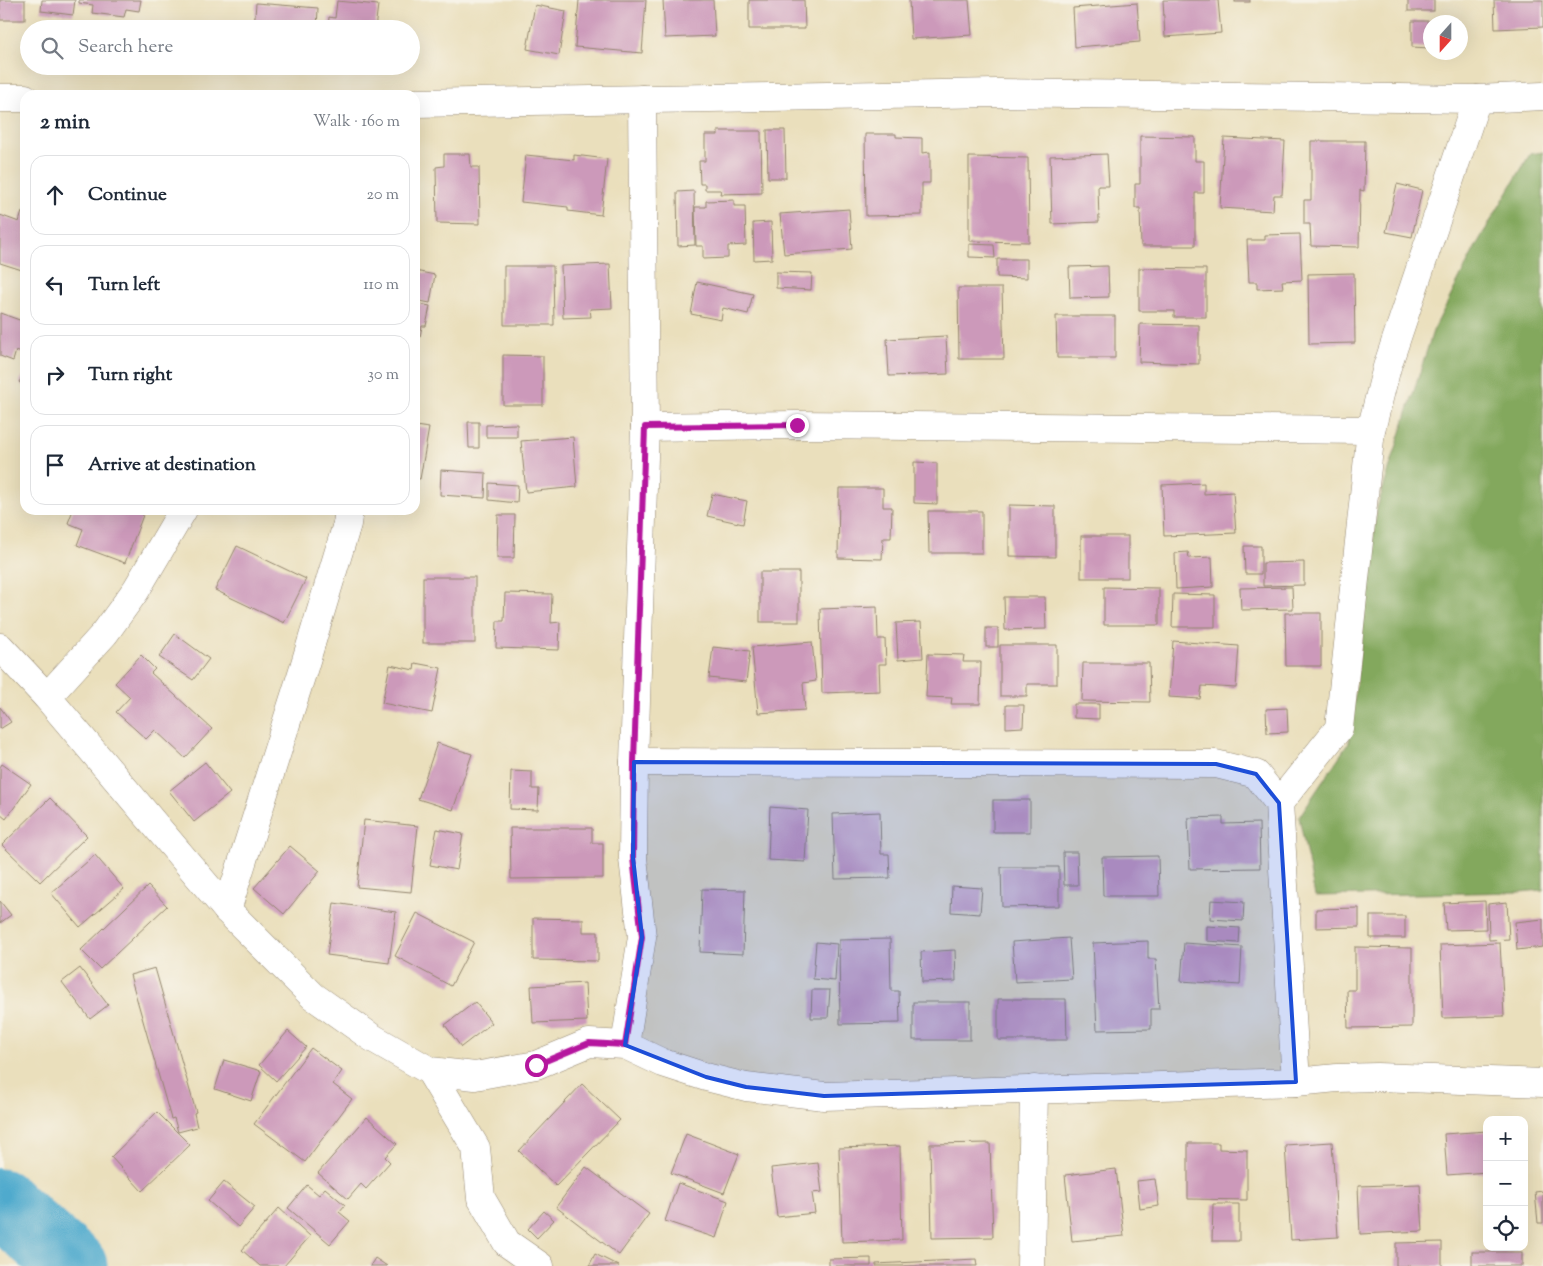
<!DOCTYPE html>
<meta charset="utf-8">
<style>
:root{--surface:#fff;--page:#f6f6f7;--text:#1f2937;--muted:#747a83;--line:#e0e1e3}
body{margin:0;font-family:"Sorts Mill Goudy",serif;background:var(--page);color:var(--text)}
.controls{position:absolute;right:15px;bottom:15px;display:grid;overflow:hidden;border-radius:10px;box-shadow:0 5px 20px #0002}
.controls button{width:45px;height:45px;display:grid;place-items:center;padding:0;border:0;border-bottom:1px solid var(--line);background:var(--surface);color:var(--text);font:25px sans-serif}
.compass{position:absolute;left:1423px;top:15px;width:45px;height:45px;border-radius:50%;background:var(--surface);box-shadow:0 5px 20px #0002;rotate:201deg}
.stop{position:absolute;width:15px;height:15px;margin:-11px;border:4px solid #b5179e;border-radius:50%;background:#fff}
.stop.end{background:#b5179e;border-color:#fff;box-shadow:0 1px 5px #0008}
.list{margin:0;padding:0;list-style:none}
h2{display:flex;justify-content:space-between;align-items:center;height:65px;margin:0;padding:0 20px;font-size:21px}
h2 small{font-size:16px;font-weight:400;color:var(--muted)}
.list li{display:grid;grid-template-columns:32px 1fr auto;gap:15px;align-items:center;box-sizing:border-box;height:80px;margin:0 10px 10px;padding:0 10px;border:1px solid var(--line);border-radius:15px}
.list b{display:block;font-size:19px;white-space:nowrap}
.list em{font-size:16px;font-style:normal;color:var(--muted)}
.icon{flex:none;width:28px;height:28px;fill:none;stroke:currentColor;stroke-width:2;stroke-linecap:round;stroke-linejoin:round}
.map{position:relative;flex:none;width:1543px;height:1266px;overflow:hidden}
.search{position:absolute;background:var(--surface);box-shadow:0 5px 20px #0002;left:20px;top:20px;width:400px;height:55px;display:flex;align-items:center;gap:12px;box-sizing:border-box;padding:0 18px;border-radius:28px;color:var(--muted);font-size:19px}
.panel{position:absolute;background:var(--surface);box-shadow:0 5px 20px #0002;left:20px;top:90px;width:400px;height:425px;border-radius:15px}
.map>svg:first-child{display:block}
</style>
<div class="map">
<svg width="1543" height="1266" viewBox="0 0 1543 1266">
<rect width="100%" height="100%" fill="#f7f3e8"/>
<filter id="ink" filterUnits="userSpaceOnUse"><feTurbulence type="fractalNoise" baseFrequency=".02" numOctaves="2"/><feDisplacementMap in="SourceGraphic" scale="10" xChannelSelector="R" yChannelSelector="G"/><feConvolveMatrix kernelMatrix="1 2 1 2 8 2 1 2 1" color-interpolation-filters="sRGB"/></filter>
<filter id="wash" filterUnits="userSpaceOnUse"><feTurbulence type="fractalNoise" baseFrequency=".0096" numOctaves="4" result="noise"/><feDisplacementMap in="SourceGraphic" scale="20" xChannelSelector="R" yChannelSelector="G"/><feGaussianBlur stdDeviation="1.12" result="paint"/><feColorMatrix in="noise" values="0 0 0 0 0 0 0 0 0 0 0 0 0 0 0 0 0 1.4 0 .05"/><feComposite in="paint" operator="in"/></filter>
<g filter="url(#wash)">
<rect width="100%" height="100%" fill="#eadfbc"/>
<polygon fill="#83a85d" stroke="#5f693e" points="1543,152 1543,890 1520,892 1315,896 1299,817 1349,742 1377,508 1433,331 1477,244 1530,154"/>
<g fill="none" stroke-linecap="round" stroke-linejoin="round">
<polyline stroke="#4faacd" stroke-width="69" points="0,1203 73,1266"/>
</g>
<g id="blocks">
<g fill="#cc99ba">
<rect x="0" y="0" width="25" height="20"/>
<polygon points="42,0 75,0 73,15 41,11"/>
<polygon points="79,0 141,0 139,11 126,9 124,17 92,13 93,5 79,3"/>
<polygon points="579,0 646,0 642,53 575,47"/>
<polygon points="663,0 713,0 715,36 665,38"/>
<polygon points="749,0 804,0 805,29 749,29"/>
<polygon points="909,0 969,0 972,35 911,39"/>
<polygon points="1163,0 1218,0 1221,33 1165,37"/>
<rect x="1235" y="0" width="15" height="2"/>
<rect x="1408" y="0" width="26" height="11"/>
<polygon points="1494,0 1543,0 1543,27 1495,29"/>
<polygon points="337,1 378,5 375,29 328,29 329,17 335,18"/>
<polygon points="256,3 318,8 317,29 254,29"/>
<polygon points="1137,3 1140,42 1075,47 1073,8"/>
<polygon points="535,5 566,11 559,55 527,49"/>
<polygon points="1412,21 1430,21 1430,48 1412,47"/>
<polygon points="152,23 153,29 125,29 124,24"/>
<polygon points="132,66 152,66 152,68 132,69"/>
<polygon points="767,130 785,130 786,178 768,178"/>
<polygon points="718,131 761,131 762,193 720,194 721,190 705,190 705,184 700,184 699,161 705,161 705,135 718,135"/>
<polygon points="865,134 896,134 896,137 922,138 922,153 930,152 930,183 922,183 922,215 866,216"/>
<polygon points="1140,136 1195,137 1195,161 1204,161 1204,193 1195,193 1195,246 1141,246 1140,208 1135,208 1135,184 1140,184"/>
<polygon points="1224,138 1285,141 1282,195 1274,195 1273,211 1220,208"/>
<polygon points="1311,141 1365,141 1364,191 1360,190 1359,247 1311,246 1310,224 1304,224 1304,200 1311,200"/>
<polygon points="444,154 470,154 471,167 479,167 480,224 437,223 436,167 444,166"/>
<polygon points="1107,154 1109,186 1098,186 1099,222 1052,224 1050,156"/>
<polygon points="526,155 574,160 574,155 607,159 601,215 568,211 568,207 521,202"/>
<polygon points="969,157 1028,158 1029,242 969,241"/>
<polygon points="1397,184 1422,190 1412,237 1386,232"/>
<polygon points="694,191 695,245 678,246 677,192"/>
<polygon points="734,200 734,206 745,206 746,245 728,246 728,258 703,259 703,246 696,246 695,207 706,207 706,201"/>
<polygon points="849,209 852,249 784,254 780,214"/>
<polygon points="22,212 25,213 25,271 0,263 0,215 19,222"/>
<polygon points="771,222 772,259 754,260 753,223"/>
<polygon points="1300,234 1302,280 1282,281 1283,288 1257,289 1257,282 1249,282 1247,240 1265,240 1265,235"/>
<polygon points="969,244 994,245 995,258 969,257"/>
<polygon points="997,259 1027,259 1027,278 997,277"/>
<polygon points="610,264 612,308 590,309 591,317 563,318 561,266"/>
<polygon points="504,266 553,266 554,325 504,325"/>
<polygon points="1108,266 1109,297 1070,298 1069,267"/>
<polygon points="1139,268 1206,269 1206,317 1174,317 1174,311 1139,311"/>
<polygon points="415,271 435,275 430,303 415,300"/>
<polygon points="776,272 812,273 811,290 776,288"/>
<polygon points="1354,273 1355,343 1309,344 1308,274"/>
<polygon points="697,282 753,294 748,314 723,308 721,320 691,314"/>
<polygon points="958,288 1002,288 1004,359 959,359"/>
<polygon points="415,303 430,306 426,326 422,326 420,337 415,336"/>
<polygon points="0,313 25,322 25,354 16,351 13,361 0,356"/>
<polygon points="1056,316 1115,316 1115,358 1057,358"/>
<polygon points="1140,324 1199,325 1199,364 1139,362"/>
<polygon points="946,336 948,374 889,376 887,339"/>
<polygon points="503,355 543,356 543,405 503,405"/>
<polygon points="25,373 25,387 19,382"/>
<polygon points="468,422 479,422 479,448 469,448"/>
<polygon points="517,424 517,437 486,437 486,425"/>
<polygon points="415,426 429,428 420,479 415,478"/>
<polygon points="573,437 577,487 526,492 521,441"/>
<polygon points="914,462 937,463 937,504 914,503"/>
<polygon points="441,470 486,473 485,498 440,495"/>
<polygon points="489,483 518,485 517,503 489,500"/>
<polygon points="1204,483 1204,494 1233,492 1236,533 1164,536 1162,485"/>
<polygon points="839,488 883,488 883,507 892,507 891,538 883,538 882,559 838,558"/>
<polygon points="712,494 747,501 743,524 707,516"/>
<polygon points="1009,505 1055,506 1055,557 1009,556"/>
<polygon points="73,510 145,510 125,563 77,545 83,529 68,523"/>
<polygon points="928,511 982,511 982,553 929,553"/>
<polygon points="498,515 515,515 514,558 497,558"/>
<rect x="1081" y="536" width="47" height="42"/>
<polygon points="237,546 306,579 284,623 215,590"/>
<polygon points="1244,546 1261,546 1261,574 1245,574"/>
<polygon points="1188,552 1189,558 1212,557 1213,587 1176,589 1175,553"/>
<polygon points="1304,562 1304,585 1263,586 1263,563"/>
<rect x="760" y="572" width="39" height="50"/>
<rect x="423" y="577" width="52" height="66"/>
<polygon points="1104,587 1159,588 1159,625 1104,625"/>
<polygon points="1292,587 1293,609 1241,610 1240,588"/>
<polygon points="505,593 552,594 551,623 560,622 559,650 496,648 497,621 504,621"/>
<polygon points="1173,594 1215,595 1215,627 1172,627"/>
<polygon points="1004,597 1045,597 1046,629 1005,630"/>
<polygon points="877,607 878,639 885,639 886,664 879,664 880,691 822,693 820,609"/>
<polygon points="1285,613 1321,613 1321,666 1286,666"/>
<polygon points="921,622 923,658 898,660 896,623"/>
<rect x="986" y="628" width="12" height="19"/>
<polygon points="175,634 209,659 193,680 159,657"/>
<polygon points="1173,641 1239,646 1236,688 1202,686 1200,699 1169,697"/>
<polygon points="812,642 816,681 803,683 805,710 758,713 752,647"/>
<polygon points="1000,645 1057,645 1057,684 1027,684 1027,696 1000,696"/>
<polygon points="713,647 750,651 746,682 709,678"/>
<polygon points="928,654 964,655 963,662 981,662 980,704 951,704 952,698 926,697"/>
<polygon points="141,655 155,669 151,673 212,729 185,758 155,730 146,739 116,712 130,697 115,683"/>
<polygon points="415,663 441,668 432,713 382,703 390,665 414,670"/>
<polygon points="1083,663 1149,663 1150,702 1082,701"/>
<polygon points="1074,704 1099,704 1099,719 1074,718"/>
<polygon points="1006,705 1024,705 1023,727 1006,728"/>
<polygon points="0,707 11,722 0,729"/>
<polygon points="1287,708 1288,732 1267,733 1266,709"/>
<polygon points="437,743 472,754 453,810 418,799"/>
<polygon points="205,762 230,793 194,822 169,791"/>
<polygon points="2,764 31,784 6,819 0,814 0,767"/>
<polygon points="511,771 532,772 532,789 539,789 538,810 510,809"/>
<polygon points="50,798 87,836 40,882 2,845"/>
<rect x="993" y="800" width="37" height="32"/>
<polygon points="770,807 808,810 805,862 768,860"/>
<polygon points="880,812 881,854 889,854 890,878 835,879 833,814"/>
<polygon points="1223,817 1223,824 1259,823 1260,868 1190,869 1188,818"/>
<polygon points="364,820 418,826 411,892 357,887"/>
<polygon points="510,828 592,828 592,843 603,843 603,878 511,879"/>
<polygon points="437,829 463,834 457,870 430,865"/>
<polygon points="290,846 320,871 284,914 254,888"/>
<polygon points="1063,852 1077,852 1078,885 1064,885"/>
<polygon points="95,855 124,889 80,927 51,893"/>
<polygon points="1158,856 1159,896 1103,896 1102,857"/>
<polygon points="1001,867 1059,867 1059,906 1002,907"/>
<polygon points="148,886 167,906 100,969 81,950"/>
<polygon points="952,886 982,888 980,914 951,912"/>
<polygon points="702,889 745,890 743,954 700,952"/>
<polygon points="1211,900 1244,902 1243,921 1210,919"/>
<polygon points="0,901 11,915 0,923"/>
<polygon points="1485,901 1486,929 1446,930 1444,903"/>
<polygon points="1507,902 1509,939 1489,940 1488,904"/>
<polygon points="334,903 396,912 389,963 327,955"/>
<polygon points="1359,908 1359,927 1316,928 1316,909"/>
<polygon points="417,913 474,942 451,986 395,956"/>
<rect x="1370" y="916" width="35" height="22"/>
<polygon points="533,918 583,919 583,932 598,932 598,961 533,960"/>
<polygon points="1543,919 1543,947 1517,950 1515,922"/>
<polygon points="1207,926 1240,928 1239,943 1207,941"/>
<polygon points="1069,938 1072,979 1015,982 1012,942"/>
<polygon points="890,939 891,991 899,991 900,1023 840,1024 839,940"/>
<polygon points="1148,941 1148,959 1156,959 1159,1009 1151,1009 1151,1029 1097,1030 1093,943"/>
<polygon points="816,942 837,944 835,981 813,979"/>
<polygon points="1184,943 1242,947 1240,985 1181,981"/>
<polygon points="1500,943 1504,1016 1443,1018 1440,945"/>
<polygon points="1355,947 1412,948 1412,1027 1348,1028 1347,990 1355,990"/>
<polygon points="955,950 956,981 922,982 921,952"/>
<polygon points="80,968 108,1005 90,1019 62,982"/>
<polygon points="155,968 196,1112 194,1113 197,1127 178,1132 174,1118 171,1119 130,975"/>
<polygon points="585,983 587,1021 533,1023 531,986"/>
<polygon points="812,990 830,990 828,1018 811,1018"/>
<polygon points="998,999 1066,999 1067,1040 998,1040"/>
<polygon points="475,1002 492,1023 461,1047 445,1025"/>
<rect x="913" y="1002" width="57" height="38"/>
<polygon points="288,1031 306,1047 276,1081 259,1065"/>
<polygon points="311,1048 342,1071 333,1084 352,1099 305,1162 254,1124"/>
<polygon points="224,1060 261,1071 251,1101 215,1089"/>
<polygon points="582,1084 620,1120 556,1186 519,1151"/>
<polygon points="157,1112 190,1145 142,1191 111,1157"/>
<polygon points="367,1117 397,1144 385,1157 390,1162 366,1189 361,1184 348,1199 318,1173"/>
<polygon points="1487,1131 1487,1172 1447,1175 1444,1134"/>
<polygon points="686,1134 739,1154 724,1193 671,1173"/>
<polygon points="1332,1142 1338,1237 1291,1240 1285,1145"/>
<polygon points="990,1143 993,1237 932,1238 930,1144"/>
<polygon points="1188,1143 1219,1143 1219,1149 1247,1150 1247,1200 1188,1199"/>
<polygon points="900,1146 902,1240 842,1242 839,1148"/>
<polygon points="818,1163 822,1192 812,1193 815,1213 777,1217 771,1168"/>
<polygon points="586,1167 649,1214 619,1255 556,1207"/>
<polygon points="1116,1169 1124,1236 1072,1241 1065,1175"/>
<polygon points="1155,1179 1159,1206 1140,1209 1137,1181"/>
<polygon points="224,1182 255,1207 238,1227 208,1201"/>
<polygon points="678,1183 728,1201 716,1238 665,1221"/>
<polygon points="1420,1184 1423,1231 1360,1234 1358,1186"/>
<polygon points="307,1185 319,1195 325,1188 345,1205 339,1212 350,1221 330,1244 288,1208"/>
<polygon points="1543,1191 1543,1223 1538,1223 1535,1192"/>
<polygon points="1213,1204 1239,1204 1239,1241 1212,1241"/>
<polygon points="279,1208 310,1236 284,1266 260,1266 242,1250"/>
<polygon points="544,1211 554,1220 537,1238 528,1229"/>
<polygon points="1442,1242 1442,1266 1396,1266 1396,1243"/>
<rect x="1472" y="1252" width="50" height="14"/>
<polygon points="595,1254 619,1266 589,1266"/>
<polygon points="375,1258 387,1266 370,1266"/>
<polygon points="871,1258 871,1266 829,1266 829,1259"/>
<polygon points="976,1259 977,1266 876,1266 876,1264"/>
</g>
</g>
</g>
<g filter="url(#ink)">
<use href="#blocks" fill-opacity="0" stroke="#92846d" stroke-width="1"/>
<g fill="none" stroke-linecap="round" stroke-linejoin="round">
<defs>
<g id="minor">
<polyline points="0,98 25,98"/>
<polyline points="415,103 997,93 1477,99 1543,96"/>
<polyline points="645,427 797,425 1371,430"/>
<polyline points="0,647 47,697 227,910 313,996 371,1037 430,1071 475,1076 536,1065 589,1043 625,1045 663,1063 706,1077 746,1087 824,1096 1296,1082 1337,1078 1377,1077 1543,1083"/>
<polyline points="47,697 105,633 136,590 183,510"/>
<polyline points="634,762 1216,764 1256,774 1279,803 1296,1082"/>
<polyline points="1279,803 1339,728 1371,430 1387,367 1477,99"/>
<polyline points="227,910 304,667 347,524 349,510"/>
<polyline points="625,1045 642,937 633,858 634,762 645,427 642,99"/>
<polyline points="430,1071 476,1148 481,1198 507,1243 540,1266"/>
<polyline points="1031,1266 1034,1089"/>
</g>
</defs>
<use href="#minor" stroke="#92846d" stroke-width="29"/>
<use href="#minor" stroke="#fff" stroke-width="28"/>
</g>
</g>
<g fill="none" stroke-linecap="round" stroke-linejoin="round" filter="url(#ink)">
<polyline stroke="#b5179e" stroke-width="6" points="536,1065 589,1043 625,1045 642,937 633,858 634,762 645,427 797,425"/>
</g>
<path fill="#1d4ed8" fill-opacity="0.2" stroke="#1d4ed8" stroke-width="4" stroke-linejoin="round" d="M 634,762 L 1216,764 L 1256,774 L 1279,803 L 1296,1082 L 824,1096 L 746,1087 L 706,1077 L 625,1045 L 642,937 L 633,858 Z"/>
</svg>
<div class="controls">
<button>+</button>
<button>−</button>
<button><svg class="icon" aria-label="locate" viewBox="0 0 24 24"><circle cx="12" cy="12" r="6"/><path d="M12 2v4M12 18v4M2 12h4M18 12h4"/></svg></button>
</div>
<svg class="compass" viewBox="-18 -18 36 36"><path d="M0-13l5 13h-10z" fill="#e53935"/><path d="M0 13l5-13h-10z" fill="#747a83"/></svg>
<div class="stop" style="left:536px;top:1065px"></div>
<div class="stop end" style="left:797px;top:425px"></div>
<div class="search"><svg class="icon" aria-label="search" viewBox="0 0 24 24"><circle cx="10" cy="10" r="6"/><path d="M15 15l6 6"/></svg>Search here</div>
<section class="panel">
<h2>2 min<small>Walk · 160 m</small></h2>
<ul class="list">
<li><svg class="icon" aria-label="ahead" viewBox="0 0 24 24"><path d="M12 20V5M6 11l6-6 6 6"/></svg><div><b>Continue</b></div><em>20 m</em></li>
<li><svg class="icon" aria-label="left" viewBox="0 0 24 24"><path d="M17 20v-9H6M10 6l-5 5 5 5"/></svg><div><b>Turn left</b></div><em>110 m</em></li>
<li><svg class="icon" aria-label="right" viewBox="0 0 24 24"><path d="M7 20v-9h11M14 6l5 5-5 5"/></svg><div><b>Turn right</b></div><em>30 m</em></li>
<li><svg class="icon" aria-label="arrive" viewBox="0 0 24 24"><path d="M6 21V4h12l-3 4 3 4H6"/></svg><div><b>Arrive at destination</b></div></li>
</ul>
</section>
</div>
